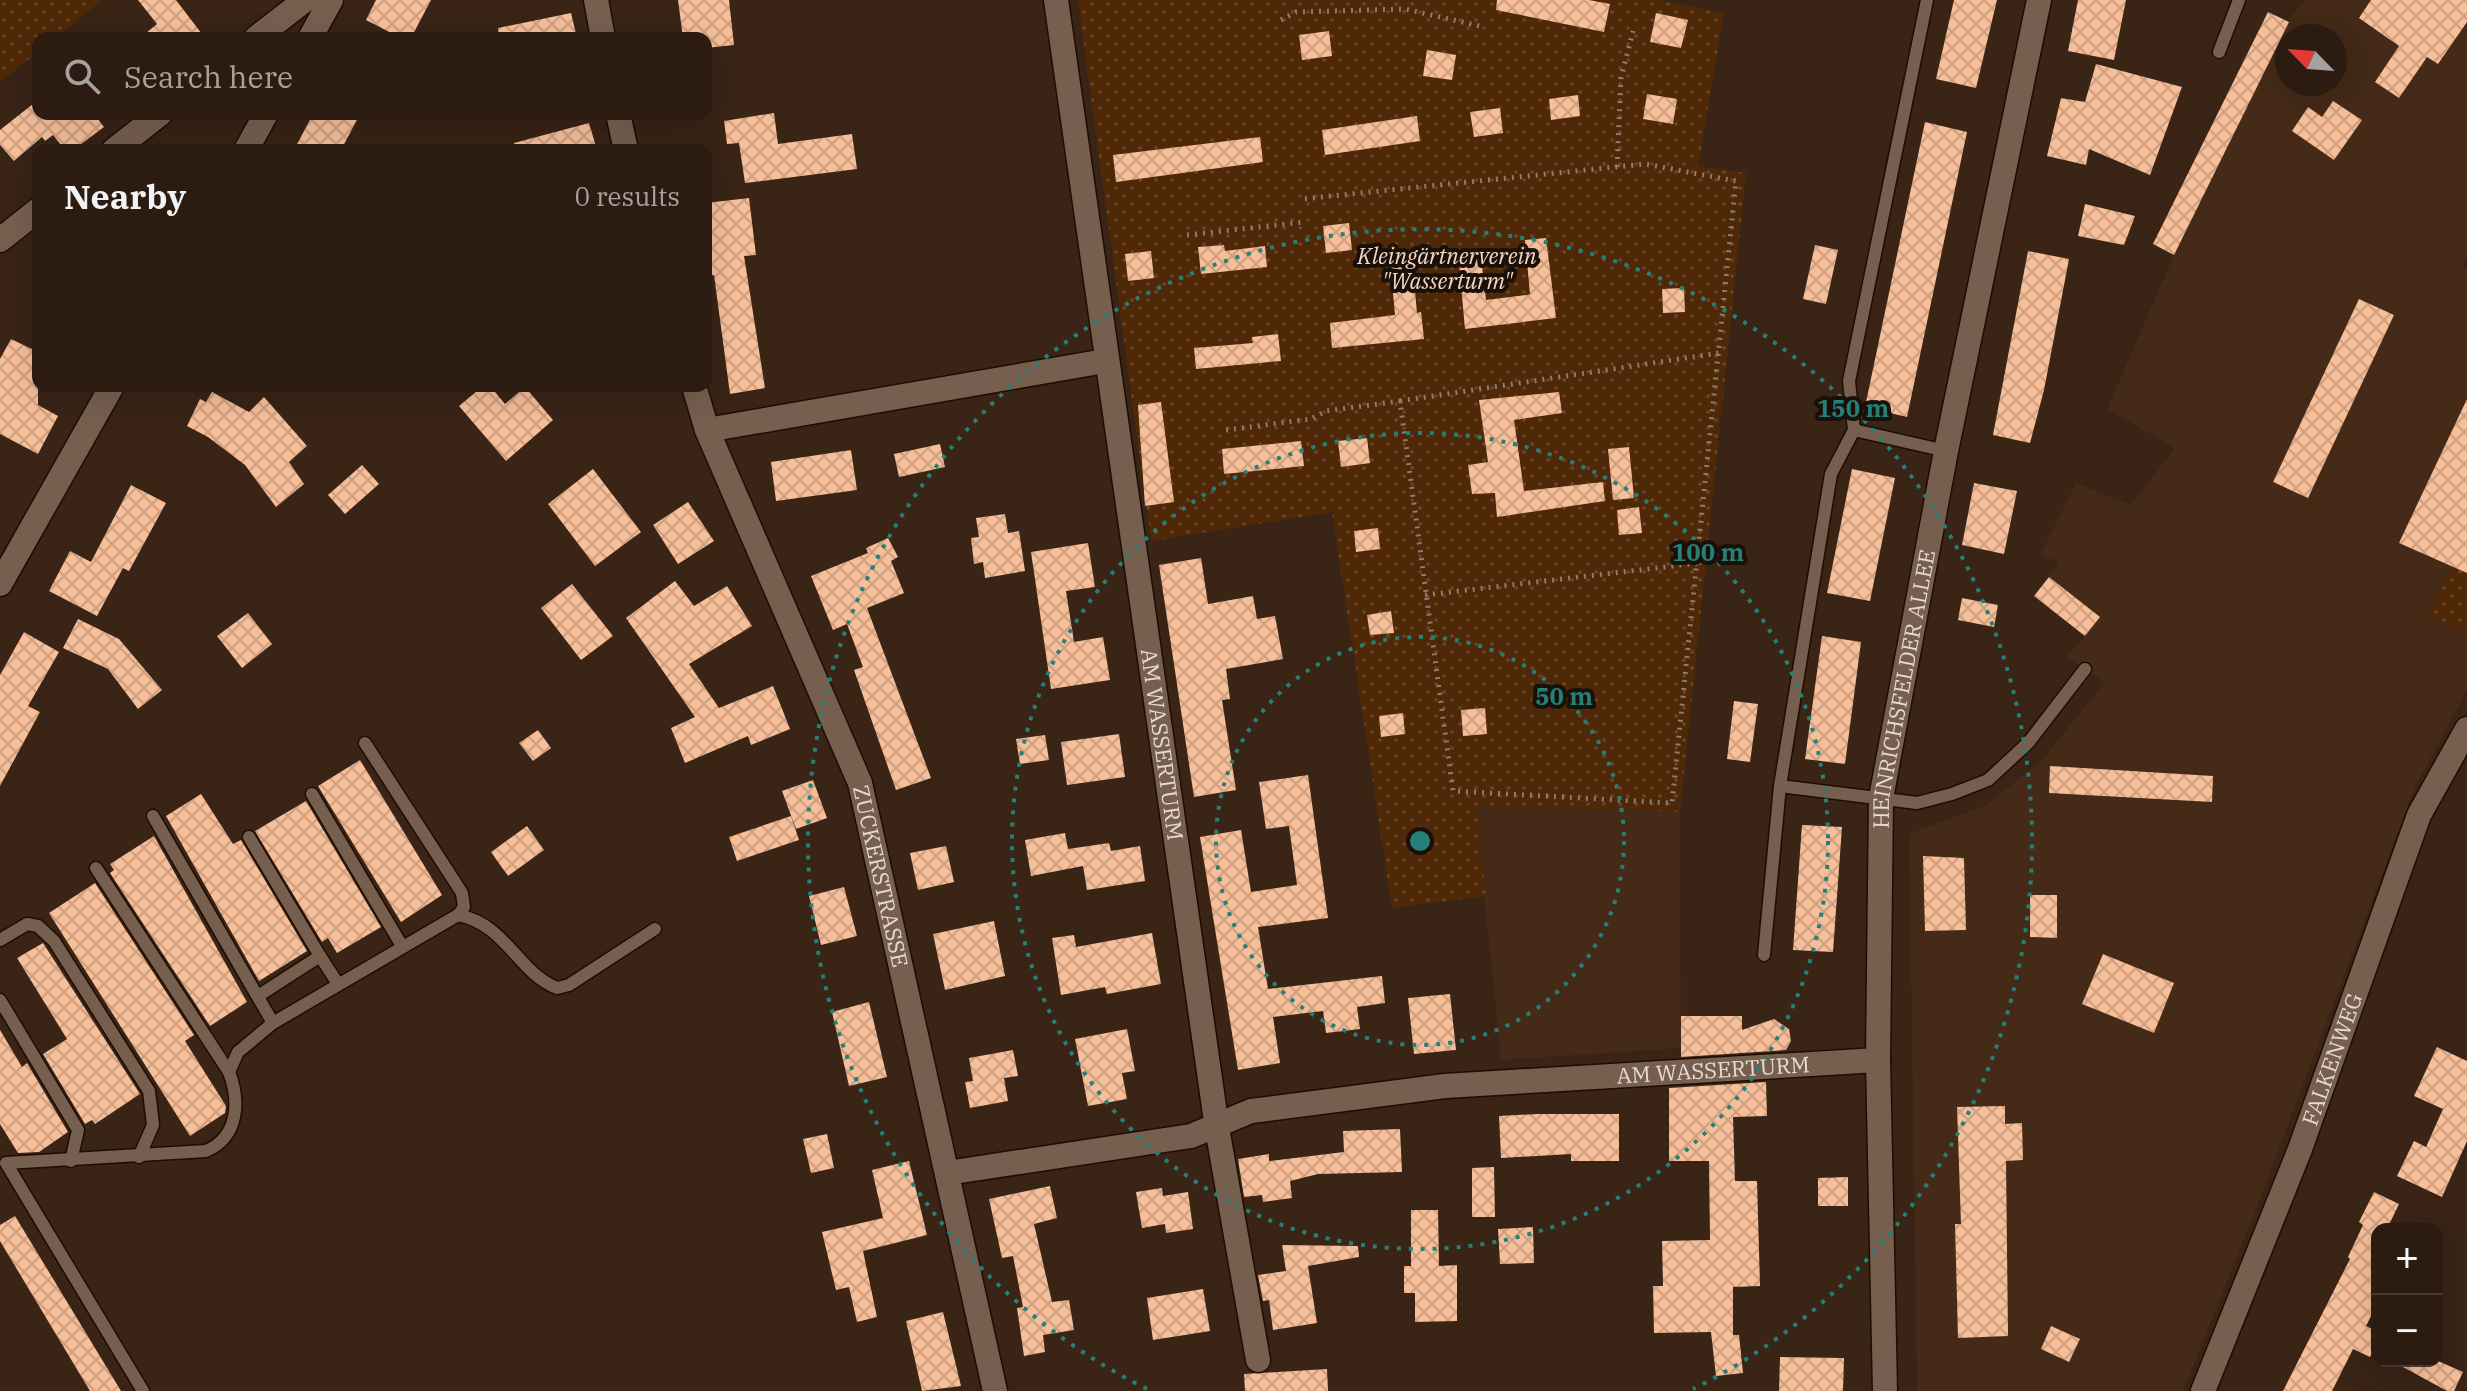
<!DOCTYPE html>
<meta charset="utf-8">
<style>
:root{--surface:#2b1b10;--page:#37281e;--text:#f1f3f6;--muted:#a6a19f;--line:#473930}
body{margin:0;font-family:"IBM Plex Serif",serif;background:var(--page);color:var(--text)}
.controls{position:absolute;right:24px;bottom:24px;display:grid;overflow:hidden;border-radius:16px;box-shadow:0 8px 32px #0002}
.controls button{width:72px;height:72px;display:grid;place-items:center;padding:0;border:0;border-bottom:2px solid var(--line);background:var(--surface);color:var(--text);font:40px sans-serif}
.compass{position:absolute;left:2275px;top:24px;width:72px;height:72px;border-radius:50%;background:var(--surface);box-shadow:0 8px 32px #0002;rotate:295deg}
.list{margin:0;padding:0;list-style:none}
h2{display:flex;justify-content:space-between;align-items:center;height:104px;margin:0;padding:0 32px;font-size:34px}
h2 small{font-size:26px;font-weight:400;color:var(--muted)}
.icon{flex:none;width:44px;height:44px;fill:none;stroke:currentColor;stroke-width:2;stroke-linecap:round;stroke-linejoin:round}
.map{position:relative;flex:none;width:2467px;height:1391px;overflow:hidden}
.search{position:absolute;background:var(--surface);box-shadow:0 8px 32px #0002;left:32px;top:32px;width:680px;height:88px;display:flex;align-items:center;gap:20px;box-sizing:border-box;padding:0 28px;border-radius:16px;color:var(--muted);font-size:30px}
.panel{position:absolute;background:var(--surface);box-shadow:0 8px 32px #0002;left:32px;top:144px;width:680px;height:248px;border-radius:16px}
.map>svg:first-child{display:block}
</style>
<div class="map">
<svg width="2467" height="1391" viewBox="0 0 2467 1391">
<defs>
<pattern id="grass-dots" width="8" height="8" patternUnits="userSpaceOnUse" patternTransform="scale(2)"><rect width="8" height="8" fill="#4f2808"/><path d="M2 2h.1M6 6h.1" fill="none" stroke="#68472b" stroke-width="1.8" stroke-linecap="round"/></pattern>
<pattern id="building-cross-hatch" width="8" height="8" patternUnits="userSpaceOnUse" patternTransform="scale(2)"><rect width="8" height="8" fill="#f7be98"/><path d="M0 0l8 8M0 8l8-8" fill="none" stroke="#cb9f82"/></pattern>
</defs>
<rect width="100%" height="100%" fill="#392416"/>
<g fill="#442a17" fill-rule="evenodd">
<path d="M 2304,0 L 2467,0 L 2467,257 L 2463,265 L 2467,268 L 2467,535 L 2428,615 L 2467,634 L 2467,690 L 2415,787 L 2255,1212 L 2183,1391 L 1917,1391 L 1909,834 L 1986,805 L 2043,759 L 2105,682 L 2067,657 L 2085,636 L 2034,596 L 2060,562 L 2040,555 L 2076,483 L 2131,505 L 2175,448 L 2107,409 L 2174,255 L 2288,22 ZM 2287,36 L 2335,36 L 2335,84 L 2287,84 Z"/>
<polygon points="1475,805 1680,812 1681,1048 1501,1060"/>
</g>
<g fill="url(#grass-dots)">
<polygon points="0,0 102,0 55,38 38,38 38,52 0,82"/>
<polygon points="1078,0 1656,0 1724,13 1698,166 1746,173 1680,812 1476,805 1486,896 1392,908 1332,512 1151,541"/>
<polygon points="2467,535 2467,634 2428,615"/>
</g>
<g fill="url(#building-cross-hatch)">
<polygon points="138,0 176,0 205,38 140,38 157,24"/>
<polygon points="376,0 431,0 411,38 401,38 366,20"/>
<polygon points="678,0 729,0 734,45 706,48 706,38 683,38"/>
<polygon points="1497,0 1589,0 1610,4 1604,32 1496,10"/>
<polygon points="1954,0 1997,0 1976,88 1936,79"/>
<polygon points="2078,0 2126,0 2114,60 2068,51"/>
<polygon points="2371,0 2467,0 2467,22 2438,64 2427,57 2399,98 2375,82 2399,46 2359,18"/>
<polygon points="2268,12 2289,22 2174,255 2153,244"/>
<polygon points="571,13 577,38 499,38 498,28"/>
<polygon points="1656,13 1688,20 1681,48 1650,42"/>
<polygon points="1329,31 1332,56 1302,60 1299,35"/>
<polygon points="1427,50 1456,55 1452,80 1423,76"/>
<polygon points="2096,64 2182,87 2150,175 2089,149 2086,165 2047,156 2061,98 2085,102"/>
<polygon points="1647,94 1677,99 1673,124 1643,119"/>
<polygon points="1578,95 1580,116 1551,120 1549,99"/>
<polygon points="38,100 38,114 94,114 104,127 73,150 65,150 53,135 45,141 42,137 14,161 0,145 0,130"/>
<polygon points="2333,101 2362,120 2334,160 2292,131 2308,107 2322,117"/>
<polygon points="1500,108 1503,133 1474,137 1470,112"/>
<polygon points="774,113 778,144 852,134 857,169 745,183 739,143 727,144 724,121"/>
<polygon points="313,114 360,114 341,150 294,150"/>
<polygon points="1417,116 1420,141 1325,155 1322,130"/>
<polygon points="1925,122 1967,132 1907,417 1865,407"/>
<polygon points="589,123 597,150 514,150 514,143"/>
<polygon points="1260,137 1263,162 1116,182 1113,155"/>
<polygon points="749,198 756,255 744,256 765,388 730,394 714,275 706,276 706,203"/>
<polygon points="2085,204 2135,216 2124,245 2078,236"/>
<polygon points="1349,223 1352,250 1326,253 1323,226"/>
<polygon points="1546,238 1556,318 1465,329 1458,252 1480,249 1486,300 1527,295 1530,294 1525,240"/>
<polygon points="1224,245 1225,251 1265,246 1267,267 1201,274 1198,247"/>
<polygon points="1815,245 1838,250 1826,304 1803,299"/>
<polygon points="1151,251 1154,278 1128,281 1125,254"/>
<polygon points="2028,251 2069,259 2044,390 2030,443 1993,435"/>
<polygon points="1412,258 1417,313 1421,312 1424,339 1332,348 1330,323 1395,315 1390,260"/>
<polygon points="1684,288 1685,312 1663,313 1662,289"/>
<polygon points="2359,299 2394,315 2308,498 2273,482"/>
<polygon points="1278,334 1281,361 1196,369 1194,348 1253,343 1252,337"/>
<polygon points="11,339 38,352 38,405 58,416 38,454 0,434 0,359"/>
<polygon points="483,386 490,386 505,404 525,387 553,420 506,461 459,406"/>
<polygon points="212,392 249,412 264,397 307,446 289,462 304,484 276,507 245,465 208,437 187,426 200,399 206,402"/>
<polygon points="1559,392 1562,413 1514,420 1524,491 1603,482 1605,501 1497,517 1495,493 1472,494 1468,465 1488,462 1479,400"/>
<polygon points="2467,399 2467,573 2399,543"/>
<polygon points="1161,402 1174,502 1145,506 1138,405"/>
<polygon points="1367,438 1370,463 1341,467 1338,441"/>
<polygon points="1301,441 1304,466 1224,474 1222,449"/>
<polygon points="940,444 945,467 899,477 894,454"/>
<polygon points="1629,447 1634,498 1613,500 1608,449"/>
<polygon points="851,450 857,490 776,501 771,462"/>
<polygon points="362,465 379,484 345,514 328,495"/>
<polygon points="593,469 641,532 595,566 548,504"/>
<polygon points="1852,469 1895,478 1870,601 1827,593"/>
<polygon points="1974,483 2017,491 2004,554 1962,545"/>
<polygon points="131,485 166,503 129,571 123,568 97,616 49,591 70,551 91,562"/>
<polygon points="688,502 714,541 678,564 653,525"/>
<polygon points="1639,507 1642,533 1619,535 1617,510"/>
<polygon points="1005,514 1008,533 1019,531 1025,571 985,578 983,562 974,564 971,538 979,537 976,518"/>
<polygon points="1378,528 1380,549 1356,552 1354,531"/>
<polygon points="888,538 898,557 891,561 904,593 867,608 931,778 896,790 854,670 863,667 847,624 833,630 811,576 868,553 866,548"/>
<polygon points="1088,543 1095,587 1066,591 1074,642 1103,637 1110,680 1051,689 1031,552"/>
<polygon points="1201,558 1208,604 1253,596 1257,619 1275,616 1283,659 1226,669 1230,699 1222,700 1236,790 1194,797 1159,565"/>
<polygon points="2049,577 2100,617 2085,636 2034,596"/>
<polygon points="675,581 694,606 727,586 752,626 689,664 719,708 773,686 790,729 751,745 748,736 685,763 671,728 695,717 626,618"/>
<polygon points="572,584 613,636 581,660 541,608"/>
<polygon points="1962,598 1998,605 1994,627 1958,620"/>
<polygon points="1391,611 1394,633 1370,635 1367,615"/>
<polygon points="248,613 272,644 242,668 217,636"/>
<polygon points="78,619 119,639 162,690 138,709 108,669 63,648"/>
<polygon points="24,632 59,652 28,706 40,712 0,786 0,675"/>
<polygon points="1822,636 1861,642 1845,764 1805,759"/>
<polygon points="1734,701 1758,704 1750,762 1727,759"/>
<polygon points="1485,708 1487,734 1463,736 1461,710"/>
<polygon points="1403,713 1405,734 1381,737 1379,716"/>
<polygon points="538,730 551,748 533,761 519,743"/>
<polygon points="1119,734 1125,777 1067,785 1061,742"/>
<polygon points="1045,735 1049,760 1020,764 1016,739"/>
<polygon points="360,760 442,895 401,922 318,786"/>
<polygon points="2050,766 2213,776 2212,802 2049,793"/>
<polygon points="1308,775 1328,918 1258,927 1268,989 1382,976 1385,1003 1357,1007 1360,1029 1326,1033 1323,1011 1273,1017 1280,1063 1238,1070 1200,837 1241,830 1251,892 1297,885 1289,826 1266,829 1259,782"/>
<polygon points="813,780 827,818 796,829 782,791"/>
<polygon points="201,794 233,844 241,840 307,951 259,981 166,816"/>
<polygon points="306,801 381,927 337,953 328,938 322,942 255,831"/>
<polygon points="791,816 799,840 737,861 729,837"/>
<polygon points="1802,825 1842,827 1833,952 1793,950"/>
<polygon points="527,826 544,850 508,876 491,852"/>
<polygon points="1065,833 1068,849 1109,843 1111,851 1140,846 1145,881 1087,890 1083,866 1031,876 1025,840"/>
<polygon points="154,836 247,1002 210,1026 110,873 114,870 110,864"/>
<polygon points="946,846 954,882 918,890 910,853"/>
<polygon points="1923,856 1964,858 1966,930 1925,931"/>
<polygon points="95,883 194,1035 185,1041 226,1106 225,1113 190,1136 49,913"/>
<polygon points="844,887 857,936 821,945 809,896"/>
<polygon points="2030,895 2057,895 2057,938 2030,937"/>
<polygon points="994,921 1005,976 945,990 933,934"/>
<polygon points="1152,933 1161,984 1107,994 1105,987 1061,995 1052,938 1074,935 1076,947"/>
<polygon points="43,943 140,1094 95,1124 92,1120 85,1124 43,1054 67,1039 17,958"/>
<polygon points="2103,954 2174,983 2154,1033 2082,1004"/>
<polygon points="1450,994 1456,1050 1414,1054 1408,998"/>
<polygon points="869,1002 887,1077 849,1086 832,1012"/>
<polygon points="1681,1016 1742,1016 1742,1030 1774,1019 1789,1029 1791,1041 1786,1050 1681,1057"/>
<polygon points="1127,1029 1135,1071 1122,1073 1127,1099 1088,1106 1075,1039"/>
<polygon points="0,1030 22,1067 27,1063 68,1132 39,1152 18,1153 0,1124"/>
<polygon points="2437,1047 2467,1061 2467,1141 2442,1197 2397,1176 2414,1141 2426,1147 2443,1109 2414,1096"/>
<polygon points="1013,1050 1018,1076 1004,1078 1008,1101 970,1108 965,1082 973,1081 969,1058"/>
<polygon points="1766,1082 1767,1116 1733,1117 1735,1181 1757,1181 1760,1286 1733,1287 1733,1335 1739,1335 1743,1373 1716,1376 1711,1332 1654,1333 1653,1286 1663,1286 1662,1241 1710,1240 1709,1161 1669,1161 1669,1088"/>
<polygon points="2005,1106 2005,1124 2022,1123 2023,1160 2006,1161 2008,1336 1958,1338 1955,1224 1961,1224 1957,1107"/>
<polygon points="1538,1114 1619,1114 1619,1161 1571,1161 1571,1154 1501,1158 1499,1116"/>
<polygon points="1400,1129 1402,1172 1318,1174 1290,1181 1292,1198 1263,1202 1262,1195 1244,1197 1238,1159 1269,1154 1269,1161 1344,1152 1343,1131"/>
<polygon points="827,1134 834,1168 811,1173 803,1139"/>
<polygon points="909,1161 927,1235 863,1251 877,1317 857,1322 849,1287 836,1290 822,1232 883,1218 872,1170"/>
<polygon points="1494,1167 1495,1217 1472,1217 1472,1168"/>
<polygon points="1848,1177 1848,1206 1818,1206 1818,1178"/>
<polygon points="1050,1186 1057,1218 1034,1224 1052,1302 1069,1300 1074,1330 1043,1335 1045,1352 1024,1356 1017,1308 1023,1307 1013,1256 1002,1258 989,1199"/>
<polygon points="1162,1188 1163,1196 1188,1192 1193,1229 1166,1233 1165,1224 1142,1228 1136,1192"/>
<polygon points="2374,1192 2399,1204 2387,1229 2377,1229 2377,1304 2366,1326 2377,1331 2377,1342 2370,1357 2353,1349 2332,1391 2283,1391 2350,1259 2348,1257 2363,1225 2359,1222"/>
<polygon points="1411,1210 1438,1210 1439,1266 1457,1265 1457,1321 1415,1322 1415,1293 1404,1293 1404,1266 1411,1266"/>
<polygon points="15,1216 121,1391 90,1391 0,1241 0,1225"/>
<polygon points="1533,1227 1534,1263 1500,1264 1498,1229"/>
<polygon points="1282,1245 1358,1246 1359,1257 1308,1266 1317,1323 1273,1330 1269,1300 1263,1301 1258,1275 1286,1271"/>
<polygon points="1203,1289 1210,1331 1153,1340 1147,1298"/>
<polygon points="943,1312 961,1386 922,1391 906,1321"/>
<polygon points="2051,1326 2080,1339 2069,1362 2041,1349"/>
<polygon points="1780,1357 1844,1358 1843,1391 1779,1391"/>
<polygon points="2392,1361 2438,1361 2463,1372 2454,1391 2447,1391"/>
<polygon points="1327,1369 1328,1391 1245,1391 1244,1374"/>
</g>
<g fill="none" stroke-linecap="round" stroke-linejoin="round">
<defs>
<g id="lane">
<polyline points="2219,52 2239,0"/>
<polyline points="1854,430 1946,451"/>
<polyline points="365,743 462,893 464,907 458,915"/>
<polyline points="1780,786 1917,803 1952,794 1988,780 2028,743 2085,669"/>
<polyline points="312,794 402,946"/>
<polyline points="153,816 273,1023 238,1052 229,1072"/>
<polyline points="249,837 320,956 258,996"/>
<path d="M 96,868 L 229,1072 C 240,1101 239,1137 206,1151 L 6,1163 L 143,1391"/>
<polyline points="0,940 27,924 38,926 54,941 149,1091 153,1125 139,1157"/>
<polyline points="1764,955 1780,786 1831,474 1854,430 1849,381 1927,0"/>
<polyline points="320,956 338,984"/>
<polyline points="0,1000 78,1130 71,1161"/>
<path d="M 273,1023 L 458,915 C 506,924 518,973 557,988 L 569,985 L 655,929"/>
</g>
<g id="street">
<polyline points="596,0 603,38"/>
<path id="s1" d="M 1056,0 L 1217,1128 L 1258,1360"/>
<polyline points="256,38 305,0"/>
<polyline points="310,38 331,0"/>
<polyline points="618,114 626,150"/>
<polyline points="114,150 160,114"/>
<polyline points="246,150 266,114"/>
<polyline points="0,240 38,210"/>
<path id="s2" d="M 694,386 L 707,430 L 860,783 L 995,1391"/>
<polyline points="707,430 1105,361"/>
<polyline points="0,584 112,386"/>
<path id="s3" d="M 947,1173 L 1191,1136 L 1251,1111 L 1445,1086 L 1878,1060"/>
<path id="s4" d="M 1885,1391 L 1878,1060 L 1881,798 L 1946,451 L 2039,0"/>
<path id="s5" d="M 2203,1391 L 2300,1149 L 2419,815 L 2467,729"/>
</g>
</defs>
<use href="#lane" stroke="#1f0d02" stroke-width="15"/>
<use href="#street" stroke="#1f0d02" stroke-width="27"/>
<g stroke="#8d7c70" stroke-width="5" stroke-dasharray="2 6" stroke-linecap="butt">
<polyline points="1281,20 1296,12 1405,9 1484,27"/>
<polyline points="1617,167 1621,78 1633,31"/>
<polyline points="1187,235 1304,222"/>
<polyline points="1400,401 1719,353"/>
<polyline points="1226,430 1311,419 1326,411 1400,401 1453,791 1672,803 1736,181 1645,164 1302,199"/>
<polyline points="1425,595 1699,563"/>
</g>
<use href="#lane" stroke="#765f4f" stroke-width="12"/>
<use href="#street" stroke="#765f4f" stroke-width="24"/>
</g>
<g fill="none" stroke="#258078" stroke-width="4" stroke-dasharray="4 8">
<circle cx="1420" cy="841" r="204"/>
<circle cx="1420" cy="841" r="408"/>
<path d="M1147 1389A612 612 0 1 1 1693 1389"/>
</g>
<g text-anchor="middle" stroke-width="8" stroke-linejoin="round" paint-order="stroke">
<g font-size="22" font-style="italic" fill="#f6d7c2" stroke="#19100a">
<text x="1447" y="264">Kleingärtnerverein<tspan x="1447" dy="25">"Wasserturm"</tspan></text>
</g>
<g font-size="22" fill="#e8dad1" stroke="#19100a">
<text dy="8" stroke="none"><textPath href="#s4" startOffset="704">HEINRICHSFELDER ALLEE</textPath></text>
<text dy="8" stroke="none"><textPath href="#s1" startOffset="752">AM WASSERTURM</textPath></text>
<text dy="8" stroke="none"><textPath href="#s2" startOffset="526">ZUCKERSTRASSE</textPath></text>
<text dy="8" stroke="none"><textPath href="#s5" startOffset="356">FALKENWEG</textPath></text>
<text dy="8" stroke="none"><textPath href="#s3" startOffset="776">AM WASSERTURM</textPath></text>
</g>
</g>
<circle cx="1420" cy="841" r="12" fill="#258078" stroke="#19100a" stroke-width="4"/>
<g font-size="24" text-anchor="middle" font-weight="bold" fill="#258078" stroke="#19100a" stroke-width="8" stroke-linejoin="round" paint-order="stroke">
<text x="1853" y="417">150 m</text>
<text x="1708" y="561">100 m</text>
<text x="1564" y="705">50 m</text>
</g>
</svg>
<div class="controls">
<button>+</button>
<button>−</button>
</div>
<svg class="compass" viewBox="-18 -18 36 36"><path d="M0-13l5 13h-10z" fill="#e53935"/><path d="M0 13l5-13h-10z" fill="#a6a19f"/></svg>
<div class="search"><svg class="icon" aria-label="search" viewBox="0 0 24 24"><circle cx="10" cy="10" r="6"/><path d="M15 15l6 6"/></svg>Search here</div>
<section class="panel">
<h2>Nearby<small>0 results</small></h2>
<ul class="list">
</ul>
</section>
</div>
